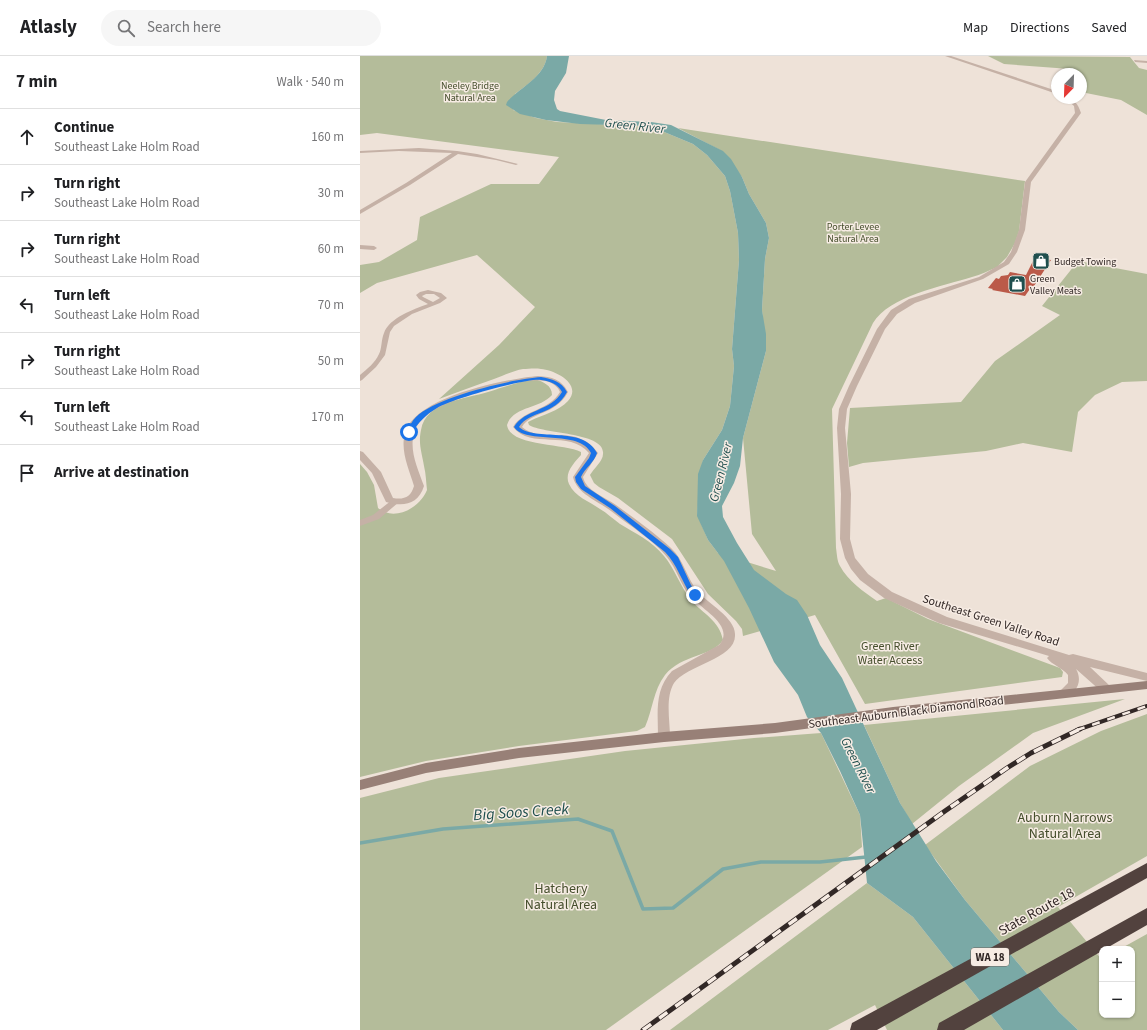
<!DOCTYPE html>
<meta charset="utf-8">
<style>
:root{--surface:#fff;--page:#f6f6f6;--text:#202124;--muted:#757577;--line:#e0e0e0}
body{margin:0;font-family:"Source Sans 3",sans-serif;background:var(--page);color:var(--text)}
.controls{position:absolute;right:12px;bottom:12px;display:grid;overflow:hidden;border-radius:8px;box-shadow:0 1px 3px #0004}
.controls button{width:36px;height:36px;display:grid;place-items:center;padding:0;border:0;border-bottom:1px solid var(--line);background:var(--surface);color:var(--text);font:20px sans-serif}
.compass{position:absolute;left:691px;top:12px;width:36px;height:36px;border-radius:50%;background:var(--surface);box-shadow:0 1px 3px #0004;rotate:203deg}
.stop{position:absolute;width:12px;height:12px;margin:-9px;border:3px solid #1a73e8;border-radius:50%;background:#fff}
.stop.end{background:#1a73e8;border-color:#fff;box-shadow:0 1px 4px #0008}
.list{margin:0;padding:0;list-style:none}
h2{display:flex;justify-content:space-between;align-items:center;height:52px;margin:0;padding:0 16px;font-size:17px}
h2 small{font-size:13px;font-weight:400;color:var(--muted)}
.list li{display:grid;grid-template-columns:26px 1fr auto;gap:12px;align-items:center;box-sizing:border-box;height:56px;padding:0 16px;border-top:1px solid var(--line)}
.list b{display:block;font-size:15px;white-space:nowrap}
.list p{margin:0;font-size:13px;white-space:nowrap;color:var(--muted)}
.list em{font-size:13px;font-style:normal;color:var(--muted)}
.icon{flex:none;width:22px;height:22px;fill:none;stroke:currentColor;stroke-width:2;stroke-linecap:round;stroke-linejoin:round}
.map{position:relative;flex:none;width:787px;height:974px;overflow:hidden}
header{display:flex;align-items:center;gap:24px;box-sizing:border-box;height:56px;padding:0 20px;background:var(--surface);border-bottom:1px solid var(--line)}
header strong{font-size:19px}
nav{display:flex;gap:22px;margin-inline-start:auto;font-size:14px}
.search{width:280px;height:36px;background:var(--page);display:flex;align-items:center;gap:10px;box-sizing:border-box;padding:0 14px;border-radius:22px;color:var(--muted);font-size:15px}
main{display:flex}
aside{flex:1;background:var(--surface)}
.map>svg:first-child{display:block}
</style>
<header>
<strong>Atlasly</strong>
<div class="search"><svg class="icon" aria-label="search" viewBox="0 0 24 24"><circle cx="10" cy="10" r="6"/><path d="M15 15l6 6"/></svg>Search here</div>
<nav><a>Map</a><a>Directions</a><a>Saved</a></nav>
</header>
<main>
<aside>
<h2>7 min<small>Walk · 540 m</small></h2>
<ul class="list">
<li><svg class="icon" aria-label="ahead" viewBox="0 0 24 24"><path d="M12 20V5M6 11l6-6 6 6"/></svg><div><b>Continue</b><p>Southeast Lake Holm Road</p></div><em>160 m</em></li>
<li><svg class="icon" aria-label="right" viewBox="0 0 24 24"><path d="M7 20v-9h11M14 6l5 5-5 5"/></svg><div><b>Turn right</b><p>Southeast Lake Holm Road</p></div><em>30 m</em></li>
<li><svg class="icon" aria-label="right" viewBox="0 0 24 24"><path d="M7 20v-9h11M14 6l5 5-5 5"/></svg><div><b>Turn right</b><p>Southeast Lake Holm Road</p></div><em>60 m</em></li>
<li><svg class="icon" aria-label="left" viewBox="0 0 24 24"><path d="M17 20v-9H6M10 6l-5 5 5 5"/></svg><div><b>Turn left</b><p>Southeast Lake Holm Road</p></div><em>70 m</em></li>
<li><svg class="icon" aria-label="right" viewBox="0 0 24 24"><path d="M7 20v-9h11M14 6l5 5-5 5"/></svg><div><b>Turn right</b><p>Southeast Lake Holm Road</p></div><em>50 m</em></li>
<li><svg class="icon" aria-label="left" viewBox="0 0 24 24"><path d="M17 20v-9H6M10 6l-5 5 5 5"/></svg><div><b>Turn left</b><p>Southeast Lake Holm Road</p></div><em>170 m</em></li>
<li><svg class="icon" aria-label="arrive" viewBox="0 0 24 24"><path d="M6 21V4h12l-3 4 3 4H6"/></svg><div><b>Arrive at destination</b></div></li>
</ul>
</aside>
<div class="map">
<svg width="787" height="974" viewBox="0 0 787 974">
<rect width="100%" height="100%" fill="#eee2d8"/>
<g fill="#b4bc9a">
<path d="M 0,0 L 187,0 C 185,17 168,28 155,38 L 153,54 L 176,62 L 197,66 L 276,70 L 297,73 L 333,88 L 347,99 L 365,120 L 370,135 L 378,177 L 379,204 L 372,293 L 374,310 L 370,350 L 362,374 L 343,404 L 337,458 L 348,484 L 358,497 L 416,515 L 392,478 L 383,382 L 406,295 L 402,254 L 405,203 L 409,182 L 406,167 L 389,138 L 382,121 L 360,94 L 318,72 L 665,125 L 659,175 L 655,187 L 647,201 L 639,209 L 638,211 C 629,214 621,219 612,221 C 583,230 529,240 513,267 L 472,353 L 476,492 C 477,498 477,505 480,510 C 488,525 504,536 517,545 L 526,542 L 568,563 L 700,612 L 703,616 L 702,621 L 505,648 L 455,559 L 383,580 L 382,573 L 376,565 L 348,538 L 312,483 L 258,442 L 239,431 L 234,427 L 230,419 C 234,412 243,405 243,398 C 246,376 182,378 169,369 L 168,366 L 170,365 C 182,359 199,355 208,345 C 223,328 195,314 181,313 C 175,312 168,313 163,313 C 152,315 143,320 134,323 C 115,330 97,336 79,343 L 139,289 L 175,251 L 117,199 L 17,227 L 0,237 L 0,209 L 19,206 L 57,184 L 60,161 L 131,128 L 179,128 L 199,101 L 17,77 L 0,79 Z"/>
<polygon points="628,0 770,1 779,12 787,14 787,59 761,44 721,36 721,18 713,18 710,13 644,8"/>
<polygon points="718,205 787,218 787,325 762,326 735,339 718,356 712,396 663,387 626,395 503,407 489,411 487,387 490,352 601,346 635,305 700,259 682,250"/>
<path d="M 175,323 C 183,326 192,329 192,339 C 180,353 153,350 147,369 C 150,391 204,387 221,396 L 221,399 C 214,407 204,417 209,428 C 215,441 229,445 240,453 C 247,457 253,463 260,468 C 276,478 291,484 304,500 C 315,513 320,530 331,544 C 343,558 359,564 363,584 C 352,601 322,598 305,619 C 293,635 293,653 285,671 L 277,675 L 159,690 L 66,705 L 0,721 L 0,408 L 7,416 L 14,429 L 18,452 C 34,466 60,452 67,434 C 66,426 66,418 64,410 C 62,397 58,388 61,374 C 66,345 106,343 128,336 C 145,331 157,326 175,323 Z"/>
<polygon points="765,643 673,677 599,730 552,768 540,747 504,669"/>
<polygon points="787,658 787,800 698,851 742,904 742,959 772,959 772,893 760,893 787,878 787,974 718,974 699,956 605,844 565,789 670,710 741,675"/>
<polygon points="461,677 500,759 502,791 246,974 0,974 0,742 79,722 265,695 394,682"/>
<polygon points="507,827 553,861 643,974 527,974 515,949 468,974 310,974"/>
</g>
<path fill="#7aa9a6" d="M 187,0 L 209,0 L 206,17 L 195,35 L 194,44 L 197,53 L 200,55 L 246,64 L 291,66 L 311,69 L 363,95 L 371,103 L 382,121 L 389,138 L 406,167 L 409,182 L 405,203 L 402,254 L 406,278 L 406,295 L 383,382 L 380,410 L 374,427 L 362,450 L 363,461 L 377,487 L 394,514 L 426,538 L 437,544 L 447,559 L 460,589 L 482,622 L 540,747 L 576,805 L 605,844 L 699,956 L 718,974 L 643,974 L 553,861 L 507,827 L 500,759 L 480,715 L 461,677 L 447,661 L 438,639 L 414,606 L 389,552 L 364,505 L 348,484 L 337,460 L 338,418 L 343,404 L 362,374 L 370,350 L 374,310 L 372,293 L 379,204 L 378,177 L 370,135 L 365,120 L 347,99 L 333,88 L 297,73 L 283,70 L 220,68 L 186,64 L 160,58 L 146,49 L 147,46 C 160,31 184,22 187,0 Z"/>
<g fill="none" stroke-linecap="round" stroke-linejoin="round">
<polyline stroke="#7aa9a6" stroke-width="3.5" points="0,787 83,773 218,763 252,775 283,853 313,852 363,813 401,806 460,806 506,801"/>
</g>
<polygon fill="#bb5a49" points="675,201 691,204 674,230 672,230 665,240 632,234 633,233 628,232 636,222 639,223 641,220 648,219 650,216 666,219"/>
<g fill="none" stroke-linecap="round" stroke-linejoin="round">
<g fill="#c5b1a6" fill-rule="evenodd">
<polygon points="774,4 787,5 787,7 775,6"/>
<polygon points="59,92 97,95 117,98 158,108 156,109 136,104 98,98 50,129 0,158 0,154 46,127 92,97 39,95 0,97 0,95"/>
<polygon points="0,189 14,190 17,192 14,194 0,193"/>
<path d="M 68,234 L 81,237 L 87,242 L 80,247 L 52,258 L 34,270 L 30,276 L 25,299 L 16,311 L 2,324 L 0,325 L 0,319 C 7,313 15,307 19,298 C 22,292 21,284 24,277 C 29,262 54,253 68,248 L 59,243 L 56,239 L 60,236 ZM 66,238 L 74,238 L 80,242 L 73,246 L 63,241 L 62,240 Z"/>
<polygon points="32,444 35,444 39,446 19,463 0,470 0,464 13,459"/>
</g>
<g fill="#c5b1a6" fill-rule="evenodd">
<polygon points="585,0 591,0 697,35 697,38"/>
<path d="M 705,42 C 714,42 718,48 721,57 L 671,126 L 665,174 L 657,196 L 649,208 L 623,223 L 555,247 L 537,258 L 525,273 L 497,330 L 487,353 L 485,372 L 491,438 L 490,483 L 495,502 L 508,518 L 532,536 L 587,561 L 709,599 L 713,598 L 787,617 L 787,625 L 730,611 L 750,630 L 752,633 L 750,636 L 746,637 L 742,636 L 716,613 C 723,625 717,638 703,642 L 699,641 L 697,638 L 708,627 L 708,619 C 703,612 692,609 687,602 L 689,600 L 579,567 L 524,542 L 500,524 L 491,513 L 485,502 L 480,483 L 481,438 L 477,372 L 479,353 L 489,330 L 517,273 L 531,254 L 549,243 L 619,221 L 644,206 L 651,196 L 659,174 L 665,126 L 715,57 L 714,50 Z"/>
<path d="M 178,320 C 192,321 201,323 208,336 C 195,360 171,355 162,371 C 183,389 216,366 238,397 L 223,421 C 226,435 245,441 256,449 C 274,462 295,477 311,492 C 324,504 327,523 338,536 C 348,547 375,562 375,578 C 377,603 326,609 314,627 C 305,642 310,665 310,681 L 308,684 L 304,686 L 300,684 L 298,681 C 298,657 294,634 312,615 L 359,589 C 376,570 341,553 330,540 C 320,528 317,513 307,501 C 296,486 266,467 251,455 C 238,445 217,438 213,421 L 229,397 C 209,373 171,394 153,371 C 164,353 189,355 200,336 C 198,331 194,328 189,326 C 166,318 91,343 71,356 C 64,361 56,368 54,377 C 49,395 58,413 64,430 C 58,449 43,451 26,446 L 12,417 L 0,404 L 0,395 L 3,396 L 21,416 L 33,442 C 44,444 51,441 54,430 C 49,413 40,395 45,377 C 55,341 145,323 178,320 Z"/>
</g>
<polygon fill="#988077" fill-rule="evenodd" points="787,625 787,633 533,661 415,677 304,686 159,702 66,717 0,734 0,724 66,707 159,692 304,676 415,667 533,651"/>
<g fill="#52423e" fill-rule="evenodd">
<polygon points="787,807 787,822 517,974 490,974 492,967"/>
<polygon points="787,852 787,869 745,893 742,893 742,895 604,974 577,974 579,967"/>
</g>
<defs>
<polyline id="rail-far1" points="717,674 787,650"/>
<polyline id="rail" points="283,974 585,755 647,712 671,697 720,673"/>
</defs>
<use href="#rail-far1" stroke="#322826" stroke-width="4"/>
<use href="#rail" stroke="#322826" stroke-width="5"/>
<use href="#rail-far1" stroke="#f7ece4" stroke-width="2.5" stroke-dasharray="8" stroke-linecap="butt"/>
<use href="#rail" stroke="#f7ece4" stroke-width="3.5" stroke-dasharray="10" stroke-linecap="butt"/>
</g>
<path fill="#1a73e8" d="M 181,321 C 192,323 201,325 207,336 C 194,360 170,354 159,371 C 175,386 223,369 237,397 C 234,407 225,412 221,421 L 225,430 L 255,450 L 310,493 L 318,501 L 331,529 L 338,539 L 337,541 L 332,541 C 322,526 317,508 305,496 L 250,452 L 221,433 L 216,426 L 215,421 L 229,402 L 231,397 C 220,373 165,389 154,371 C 165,353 191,355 202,336 C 198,328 190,325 181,324 C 166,322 91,343 77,352 C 65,359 59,366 51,378 L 46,376 C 49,371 52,365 56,361 C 76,341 152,323 181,321 Z"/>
<defs>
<symbol id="shop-square" viewBox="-11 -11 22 22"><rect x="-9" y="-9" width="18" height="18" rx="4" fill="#1f4f4e" stroke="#f7ece4"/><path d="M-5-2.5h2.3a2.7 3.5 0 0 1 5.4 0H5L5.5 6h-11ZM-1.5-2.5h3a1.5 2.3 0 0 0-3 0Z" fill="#fff"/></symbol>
</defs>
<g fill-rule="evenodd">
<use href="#shop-square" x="671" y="195" width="20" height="20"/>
<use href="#shop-square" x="647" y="218" width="20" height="20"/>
</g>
<g text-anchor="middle" stroke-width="3" stroke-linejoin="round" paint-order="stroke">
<g font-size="10" fill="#454e2c" stroke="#f7ece4">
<text x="110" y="33">Neeley Bridge<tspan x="110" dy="12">Natural Area</tspan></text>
<text x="493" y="174">Porter Levee<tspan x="493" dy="12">Natural Area</tspan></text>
</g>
<g font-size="10" fill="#322826" stroke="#f7ece4" text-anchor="start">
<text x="694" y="209">Budget Towing</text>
<text x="670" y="226">Green<tspan x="670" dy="12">Valley Meats</tspan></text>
</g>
<rect fill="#f7ece4" stroke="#6d635f" stroke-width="1" x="611" y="892" width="38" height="18" rx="3"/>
<g font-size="11" font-weight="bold" fill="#322826">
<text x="630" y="905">WA 18</text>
</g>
<g font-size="12" fill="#322826" stroke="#f7ece4">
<text transform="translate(631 564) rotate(18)" y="4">Southeast Green Valley Road</text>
<text transform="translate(546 656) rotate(-7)" y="4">Southeast Auburn Black Diamond Road</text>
</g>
<g font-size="12" fill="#454e2c" stroke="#f7ece4">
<text x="530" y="594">Green River<tspan x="530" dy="14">Water Access</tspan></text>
</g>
<g font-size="13" font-style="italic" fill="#1f4f4e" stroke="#f7ece4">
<text transform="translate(275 69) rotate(6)" y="5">Green River</text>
<text transform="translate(360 416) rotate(-76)" y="5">Green River</text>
<text transform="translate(499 709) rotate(63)" y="5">Green River</text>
</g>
<g font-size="14" fill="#454e2c" stroke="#f7ece4">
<text x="705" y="766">Auburn Narrows<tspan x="705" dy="16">Natural Area</tspan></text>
<text x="201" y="837">Hatchery<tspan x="201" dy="16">Natural Area</tspan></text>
</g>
<g font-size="14" fill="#322826" stroke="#f7ece4">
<text transform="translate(676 855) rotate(-29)" y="5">State Route 18</text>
</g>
<g font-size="16" font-style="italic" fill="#1f4f4e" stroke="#f7ece4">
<text transform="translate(161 755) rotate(-4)" y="6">Big Soos Creek</text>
</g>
</g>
</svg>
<div class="controls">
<button>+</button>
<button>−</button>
</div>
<svg class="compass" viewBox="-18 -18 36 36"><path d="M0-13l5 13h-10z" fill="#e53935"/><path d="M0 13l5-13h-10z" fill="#757577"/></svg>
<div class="stop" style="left:49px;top:376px"></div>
<div class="stop end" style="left:335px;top:539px"></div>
</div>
</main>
